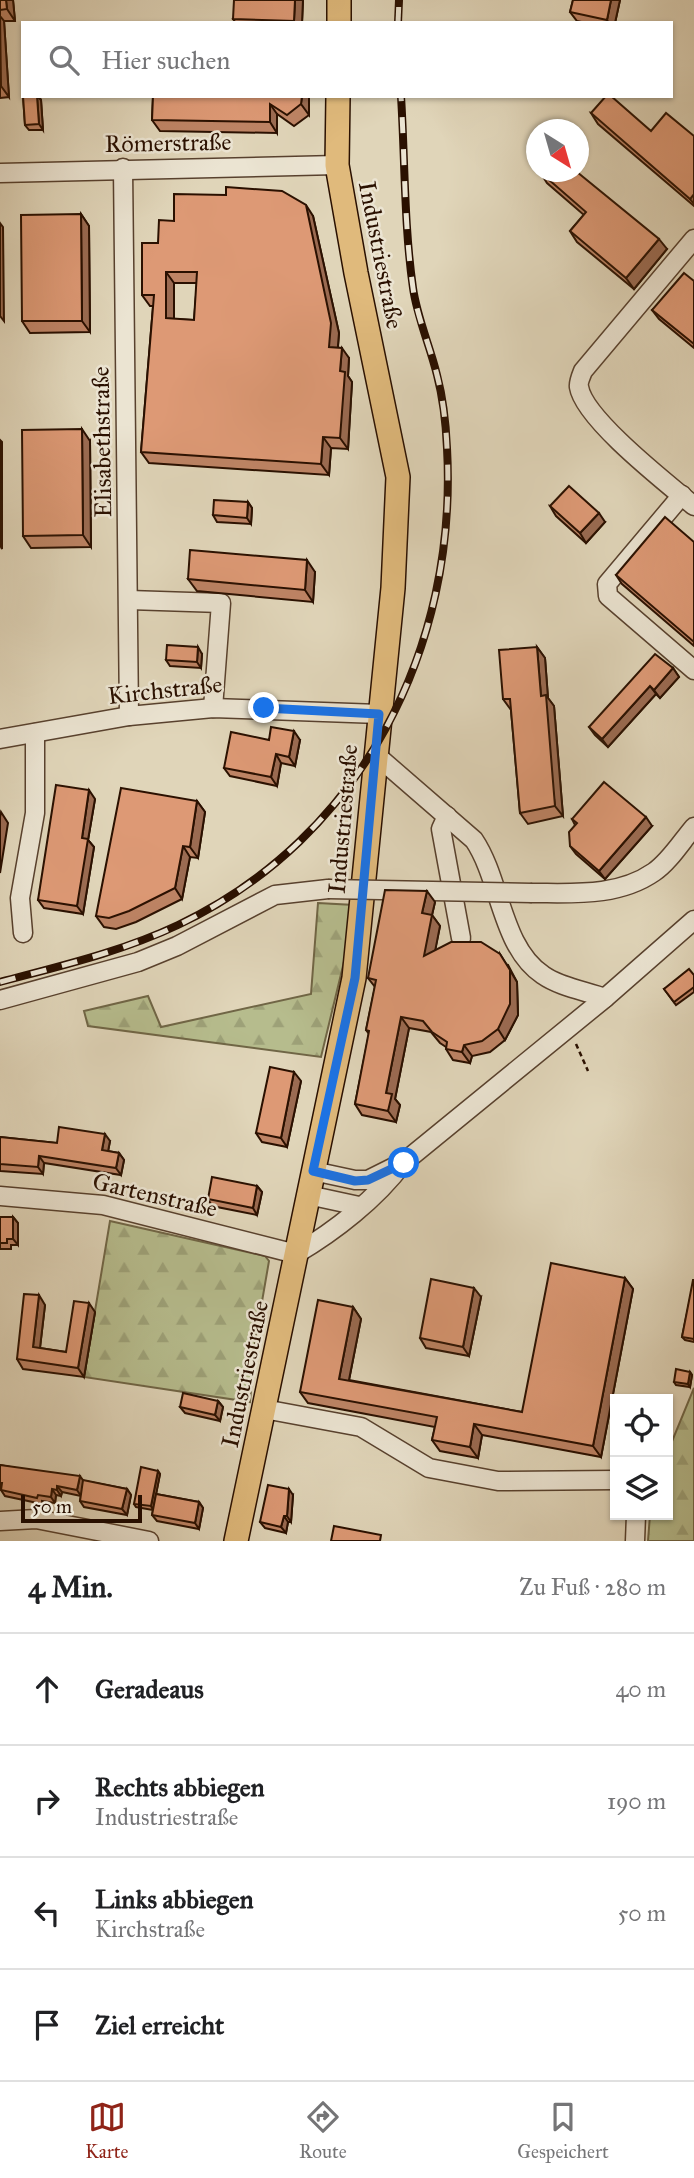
<!DOCTYPE html>
<html lang="de">
<meta charset="utf-8">
<style>
:root{--surface:#fff;--page:#f6f6f6;--text:#202124;--muted:#757577;--line:#e0e0e0;--accent:#8f2418}
body{margin:0;font-family:"IM FELL Great Primer",serif;background:var(--page);color:var(--text)}
.controls{position:absolute;right:21px;bottom:21px;display:grid;overflow:hidden;border-radius:0px;box-shadow:0 2px 5px #0004}
.controls button{width:63px;height:63px;display:grid;place-items:center;padding:0;border:0;border-bottom:2px solid var(--line);background:var(--surface);color:var(--text);font:35px sans-serif}
.compass{position:absolute;left:526px;top:119px;width:63px;height:63px;border-radius:50%;background:var(--surface);box-shadow:0 2px 5px #0004;rotate:143deg}
.scale{position:absolute;left:21px;bottom:18px;width:121px;box-sizing:border-box;padding-left:7px;border:4px solid #2a1000;border-top:0;font-size:19px;line-height:24px;white-space:nowrap;color:#2a1000;-webkit-text-stroke:5px #ebe4d2;paint-order:stroke}
.stop{position:absolute;width:21px;height:21px;margin:-16px;border:5px solid #1a73e8;border-radius:50%;background:#fff}
.stop.end{background:#1a73e8;border-color:#fff;box-shadow:0 2px 7px #0008}
.list{margin:0;padding:0;list-style:none}
h2{display:flex;justify-content:space-between;align-items:center;height:91px;margin:0;padding:0 28px;font-size:30px}
h2 small{font-size:23px;font-weight:400;color:var(--muted)}
.list li{display:grid;grid-template-columns:46px 1fr auto;gap:21px;align-items:center;box-sizing:border-box;height:112px;padding:0 28px;border-top:2px solid var(--line)}
.list b{display:block;font-size:26px;white-space:nowrap}
.list p{margin:0;font-size:23px;white-space:nowrap;color:var(--muted)}
.list em{font-size:23px;font-style:normal;color:var(--muted)}
.icon{flex:none;width:38px;height:38px;fill:none;stroke:currentColor;stroke-width:2;stroke-linecap:round;stroke-linejoin:round}
.map{position:relative;flex:none;width:694px;height:1541px;overflow:hidden}
.search{position:absolute;background:var(--surface);box-shadow:0 2px 5px #0004;left:21px;right:21px;top:21px;height:77px;display:flex;align-items:center;gap:18px;box-sizing:border-box;padding:0 24px;border-radius:0px;color:var(--muted);font-size:26px}
.sheet{height:539px;background:var(--surface)}
nav{display:flex;justify-content:space-around;align-items:center;box-sizing:border-box;height:98px;border-top:2px solid var(--line);background:var(--surface);font-size:19px;color:var(--muted)}
nav a{display:grid;justify-items:center;gap:4px}
nav .on{color:var(--accent)}
.map>svg:first-child{display:block}
</style>
<div class="map">
<svg width="694" height="1541" viewBox="0 0 694 1541">
<defs>
<pattern id="forest-firs" width="22" height="20" patternUnits="userSpaceOnUse" patternTransform="scale(1.75)"><rect width="22" height="20" fill="#b6bc8d"/><path d="M5 1l3.5 6h-7zM16 11l3.5 6h-7z" fill="#9da178"/></pattern>
</defs>
<rect width="100%" height="100%" fill="#e0d5b9"/>
<filter id="stains"><feTurbulence type="fractalNoise" baseFrequency=".00286" numOctaves="4"/><feColorMatrix values="0 0 0 0 .2 0 0 0 0 .09 0 0 0 0 .02 0 0 0 .5 -.17"/></filter>
<radialGradient id="worn" r=".72"><stop offset=".6" stop-color="#630" stop-opacity="0"/><stop offset="1" stop-color="#630" stop-opacity=".3"/></radialGradient>
<g fill="url(#forest-firs)" stroke="#706646" stroke-width="2">
<polygon points="318,903 354,905 349,941 321,1057 88,1026 84,1011 148,996 161,1027 311,994"/>
<polygon points="110,1221 265,1256 269,1261 255,1342 250,1402 84,1377"/>
<polygon points="694,1388 694,1541 648,1541 650,1515 668,1515 668,1451"/>
</g>
<g fill="none" stroke-linecap="round" stroke-linejoin="round">
<defs>
<g id="minor">
<polyline points="123,168 129,716"/>
<polyline points="0,173 337,165"/>
<path d="M 694,239 L 583,371 C 581,376 578,383 579,387 C 584,419 668,484 694,506"/>
<polyline points="682,495 607,584 608,596 694,670"/>
<polyline points="129,600 221,603 213,708"/>
<polyline points="0,739 129,716 213,708 379,714"/>
<path d="M 376,755 L 474,840 C 501,880 501,947 543,975 C 560,987 586,991 605,998"/>
<polyline points="447,816 441,829 461,938"/>
<path d="M 532,893 C 573,893 618,897 654,872 C 669,862 682,841 694,827"/>
<polyline points="23,933 20,898 35,813 35,733"/>
<polyline points="0,1000 138,962 177,946 275,895 328,889"/>
<polyline points="313,1171 355,1180 368,1180 400,1164"/>
<polyline points="308,1195 359,1206"/>
<path d="M 0,1196 L 103,1205 L 296,1254 C 335,1231 376,1199 403,1163 L 605,998 L 694,920"/>
<polyline points="264,1409 361,1427 429,1468 498,1481 615,1480"/>
<polyline points="0,1521 36,1519 149,1541"/>
<polyline points="635,1541 636,1515"/>
</g>
<g id="major">
<polyline points="339,23 339,0"/>
<polyline points="236,1541 354,978 393,588 398,477 356,273 337,165 338,96"/>
</g>
</defs>
<use href="#minor" stroke="#58412e" stroke-width="21"/>
<use href="#major" stroke="#2a1000" stroke-width="26"/>
<polyline stroke="#2a1000" stroke-width="2.5" stroke-dasharray="5 3.5" stroke-linecap="butt" points="576,1044 588,1071"/>
<use href="#minor" stroke="#ebe4d2" stroke-width="18"/>
<use href="#major" stroke="#e0ba7c" stroke-width="23"/>
<defs>
<g id="rail">
<polyline points="398,23 399,0"/>
<path d="M 0,982 C 60,966 121,952 178,925 C 362,838 458,647 447,448 C 446,425 443,398 437,375 C 430,346 417,317 413,288 C 404,225 405,160 401,96"/>
</g>
</defs>
<use href="#rail" stroke="#2a1000" stroke-width="8"/>
<use href="#rail" stroke="#ebe4d2" stroke-width="5" stroke-dasharray="16" stroke-linecap="butt"/>
<defs>
<polyline id="minor-bridge" points="328,889 532,893"/>
</defs>
<use href="#minor-bridge" stroke="#58412e" stroke-width="21" stroke-linecap="butt"/>
<use href="#minor-bridge" stroke="#ebe4d2" stroke-width="18"/>
</g>
<g fill="#be8465" stroke="#2a1000" stroke-width="2" fill-rule="evenodd">
<polygon points="0,0 13,0 15,21 4,21 9,97 0,98"/>
<polygon points="303,0 302,23 236,23 233,19"/>
<polygon points="573,0 620,0 615,23 586,23 577,21 570,12"/>
<polygon points="23,96 39,96 41,100 43,130 29,130 25,125"/>
<polygon points="153,96 309,96 309,115 294,126 277,114 277,133 160,131 152,120"/>
<polygon points="591,113 651,131 694,136 694,206 598,124"/>
<polygon points="540,172 667,249 634,289 577,242 570,231 584,215 547,183"/>
<polygon points="81,214 89,226 90,332 30,333 22,321"/>
<path d="M 313,216 L 339,333 L 338,347 L 349,358 L 348,376 L 352,382 L 348,449 L 331,448 L 329,475 L 149,463 L 141,452 L 153,306 L 150,306 L 142,295 L 158,243 L 174,221 ZM 174,283 L 197,283 L 194,320 L 174,319 Z"/>
<polygon points="694,281 694,348 659,319 652,310"/>
<polygon points="90,441 91,547 31,548 23,536"/>
<polygon points="248,502 252,508 251,524 217,522 213,515"/>
<polygon points="550,506 605,522 586,543 556,516"/>
<polygon points="694,542 694,646 622,584 616,575"/>
<polygon points="315,572 313,602 197,591 188,579"/>
<polygon points="537,647 545,658 548,698 554,706 563,816 528,824 520,813 511,710 503,699"/>
<polygon points="202,654 201,668 170,666 166,660"/>
<polygon points="673,668 679,677 660,698 656,694 608,747 595,735 589,727"/>
<polygon points="269,740 300,740 295,766 281,763 277,786 230,776 224,768"/>
<polygon points="95,799 88,840 94,847 83,914 44,908 38,900"/>
<polygon points="197,801 205,812 198,858 190,857 182,899 136,922 116,929 104,927 96,916"/>
<polygon points="572,819 652,826 605,879 576,854 570,846 575,825"/>
<polygon points="435,902 432,915 440,926 435,950 508,965 517,982 518,1015 505,1040 490,1052 472,1056 470,1063 453,1060 446,1049 446,1047 440,1043 431,1032 409,1028 395,1099 400,1105 396,1122 362,1115 355,1104 369,1034 366,1030 375,987 368,978"/>
<polygon points="694,975 694,992 676,1005 664,989"/>
<polygon points="301,1081 287,1147 262,1142 256,1133"/>
<polygon points="0,1137 57,1143 110,1141 108,1151 119,1153 124,1160 121,1175 44,1163 43,1174 0,1171"/>
<polygon points="257,1186 262,1192 257,1215 212,1206 208,1199"/>
<polygon points="0,1217 13,1217 18,1223 18,1245 11,1245 11,1249 0,1249"/>
<polygon points="625,1278 633,1289 601,1457 482,1435 478,1458 440,1451 432,1440 435,1427 308,1403 300,1392 353,1307 361,1319 349,1380 522,1412"/>
<polygon points="694,1280 694,1342 685,1340 682,1337"/>
<polygon points="481,1297 469,1356 426,1348 420,1338"/>
<polygon points="45,1305 40,1348 66,1352 95,1312 84,1377 23,1369 17,1359"/>
<polygon points="690,1372 692,1375 690,1387 676,1385 674,1382"/>
<polygon points="218,1401 223,1407 220,1421 185,1413 180,1407"/>
<polygon points="0,1465 127,1489 131,1495 127,1515 84,1507 80,1501 81,1496 62,1492 61,1496 56,1495 55,1503 42,1501 42,1504 5,1496 1,1490 0,1487"/>
<polygon points="158,1471 160,1474 156,1494 199,1502 203,1508 199,1529 157,1521 152,1515 153,1510 136,1507 134,1504"/>
<polygon points="293,1495 291,1522 288,1522 286,1533 265,1528 260,1522"/>
</g>
<g fill="#9b6b52" stroke="#2a1000" stroke-width="2">
<polygon points="6,0 13,0 15,21 7,9"/>
<polygon points="295,0 303,0 302,23 295,23 294,21"/>
<polygon points="611,0 620,0 615,23 609,23 607,20"/>
<polygon points="0,16 4,21 9,97 1,86"/>
<polygon points="37,96 41,100 43,130 39,124"/>
<polygon points="302,96 309,96 309,115 301,104"/>
<polygon points="270,104 277,114 277,133 270,122"/>
<polygon points="694,194 694,204 690,199"/>
<polygon points="306,205 313,216 339,333 337,357 329,347"/>
<polygon points="81,214 89,226 90,332 82,321"/>
<polygon points="0,223 3,227 4,321 0,316"/>
<polygon points="659,239 667,249 634,289 626,278"/>
<polygon points="166,272 174,283 174,329 166,318"/>
<polygon points="342,348 349,358 348,376 352,382 348,449 340,438 340,371"/>
<polygon points="82,429 90,441 91,547 83,535"/>
<polygon points="323,437 331,448 329,475 321,464"/>
<polygon points="0,440 2,442 2,549 0,545"/>
<polygon points="248,502 252,508 251,524 247,518"/>
<polygon points="599,513 605,522 586,543 580,533"/>
<polygon points="307,560 315,572 313,602 305,590"/>
<polygon points="198,647 202,654 201,668 197,662"/>
<polygon points="537,647 545,658 548,698 554,706 563,816 555,806 541,696"/>
<polygon points="673,668 679,677 660,698 654,690"/>
<polygon points="650,686 656,694 608,747 602,739"/>
<polygon points="294,731 300,740 295,766 289,757"/>
<polygon points="276,754 281,763 277,786 271,777"/>
<polygon points="89,790 95,799 88,840 94,847 83,914 77,906 82,838"/>
<polygon points="197,801 205,812 198,858 190,847"/>
<polygon points="1,812 8,823 0,873 0,817"/>
<polygon points="646,817 652,826 605,879 599,871"/>
<polygon points="183,846 190,857 182,899 175,888"/>
<polygon points="427,891 435,902 432,915 440,926 432,967 424,956 422,913"/>
<polygon points="500,954 517,982 518,1015 505,1040 498,1029"/>
<polygon points="401,1017 409,1028 395,1099 400,1105 396,1122 388,1111 386,1093"/>
<polygon points="464,1045 472,1056 470,1063 462,1052"/>
<polygon points="294,1072 301,1081 287,1147 281,1138"/>
<polygon points="105,1134 110,1141 107,1157 102,1150"/>
<polygon points="119,1153 124,1160 121,1175 116,1168"/>
<polygon points="39,1156 44,1163 43,1174 38,1167"/>
<polygon points="257,1186 262,1192 257,1215 253,1208"/>
<polygon points="13,1217 18,1223 18,1245 13,1239"/>
<polygon points="625,1278 633,1289 601,1457 593,1446"/>
<polygon points="474,1288 481,1297 469,1356 463,1347"/>
<polygon points="39,1295 45,1305 39,1356 33,1347"/>
<polygon points="89,1303 95,1312 84,1377 78,1368"/>
<polygon points="353,1307 361,1319 347,1390 339,1379"/>
<polygon points="690,1372 692,1375 690,1387 688,1384"/>
<polygon points="218,1401 223,1407 220,1421 215,1415"/>
<polygon points="474,1424 482,1435 478,1458 470,1447"/>
<polygon points="158,1471 160,1474 153,1510 151,1506"/>
<polygon points="80,1476 85,1483 81,1496 77,1490"/>
<polygon points="57,1486 62,1492 61,1496 57,1490"/>
<polygon points="52,1489 56,1495 55,1503 51,1497"/>
<polygon points="127,1489 131,1495 127,1515 122,1509"/>
<polygon points="289,1489 293,1495 291,1522 287,1516"/>
<polygon points="199,1502 203,1508 199,1529 195,1523"/>
<polygon points="284,1516 288,1522 286,1533 281,1527"/>
</g>
<g fill="#dd9975" stroke="#2a1000" stroke-width="2" fill-rule="evenodd">
<polygon points="0,0 6,0 7,9 0,10"/>
<polygon points="234,0 295,0 294,21 233,19"/>
<polygon points="573,0 611,0 607,20 570,12"/>
<polygon points="23,96 37,96 39,124 25,125"/>
<polygon points="153,96 302,96 301,104 287,115 270,104 270,122 152,120"/>
<polygon points="606,96 611,96 651,131 666,113 694,136 694,194 690,199 591,113"/>
<polygon points="540,172 577,172 659,239 626,278 570,231 586,212"/>
<path d="M 226,187 L 282,191 L 306,205 L 331,323 L 329,347 L 342,348 L 340,371 L 345,372 L 340,438 L 323,437 L 321,464 L 141,452 L 154,295 L 142,295 L 142,243 L 158,243 L 159,220 L 174,221 L 174,194 L 226,195 ZM 166,272 L 197,272 L 194,320 L 166,318 Z"/>
<polygon points="81,214 82,321 22,321 21,215"/>
<polygon points="684,273 694,281 694,344 652,310"/>
<polygon points="82,429 83,535 23,536 22,430"/>
<polygon points="569,486 599,513 580,533 550,506"/>
<polygon points="214,500 248,502 247,518 213,515"/>
<polygon points="665,517 694,542 694,642 616,575"/>
<polygon points="190,550 307,560 305,590 188,579"/>
<polygon points="167,645 198,647 197,662 166,660"/>
<polygon points="537,647 541,696 546,695 555,806 520,813 510,699 503,699 499,650"/>
<polygon points="655,654 673,668 654,690 650,686 602,739 589,727"/>
<polygon points="271,727 294,731 289,757 276,754 271,777 224,768 231,732 269,740"/>
<polygon points="604,782 646,817 599,871 570,846 569,832 577,823 572,819"/>
<polygon points="56,785 89,790 82,838 88,839 77,906 38,900"/>
<polygon points="121,788 197,801 190,847 183,846 175,888 129,911 109,918 96,916"/>
<polygon points="385,890 427,891 422,913 432,915 424,956 451,942 481,942 500,954 510,970 510,1004 498,1029 482,1041 464,1045 462,1052 446,1049 447,1042 432,1032 423,1021 401,1017 386,1093 392,1094 388,1111 355,1104 369,1031 366,1030 376,980 368,978"/>
<polygon points="689,969 694,975 694,987 674,1002 664,989"/>
<polygon points="270,1067 294,1072 281,1138 256,1133"/>
<polygon points="59,1127 105,1134 102,1150 119,1153 116,1168 39,1156 38,1167 0,1164 0,1137 57,1143"/>
<polygon points="212,1177 257,1186 253,1208 208,1199"/>
<polygon points="0,1217 13,1217 13,1239 7,1239 7,1243 0,1243"/>
<polygon points="551,1263 625,1278 593,1446 474,1424 470,1447 432,1440 437,1417 300,1392 318,1300 353,1307 339,1379 522,1412"/>
<polygon points="431,1279 474,1288 463,1347 420,1338"/>
<polygon points="693,1280 694,1280 694,1339 682,1337"/>
<polygon points="24,1294 39,1295 33,1347 66,1352 74,1301 89,1303 78,1368 17,1359"/>
<polygon points="676,1369 690,1372 688,1384 674,1382"/>
<polygon points="183,1393 218,1401 215,1415 180,1407"/>
<polygon points="0,1465 80,1476 77,1490 57,1486 57,1490 52,1489 51,1497 38,1495 37,1498 1,1490 2,1483 0,1483"/>
<polygon points="141,1467 158,1471 151,1506 134,1504"/>
<polygon points="83,1480 127,1489 122,1509 80,1501"/>
<polygon points="268,1485 289,1489 287,1516 284,1516 281,1527 260,1522"/>
<polygon points="156,1494 199,1502 195,1523 152,1515"/>
<polygon points="334,1526 381,1535 380,1541 331,1541"/>
</g>
<g fill="none" stroke-linecap="round" stroke-linejoin="round">
<polyline stroke="#1a73e8" stroke-width="9" points="264,708 379,714 355,978 313,1171 355,1181 368,1180 404,1163"/>
</g>
<g text-anchor="middle" stroke-width="5" stroke-linejoin="round" paint-order="stroke">
<g font-size="24" fill="#2a1000" stroke="#ebe4d2">
<text transform="translate(168 143) rotate(-1)" y="8">Römerstraße</text>
<text transform="translate(381 255) rotate(79)" y="8">Industriestraße</text>
<text transform="translate(102 442) rotate(-91)" y="8">Elisabethstraße</text>
<text transform="translate(165 690) rotate(-6)" y="8">Kirchstraße</text>
<text transform="translate(343 819) rotate(-85)" y="8">Industriestraße</text>
<text transform="translate(155 1195) rotate(13)" y="8">Gartenstraße</text>
<text transform="translate(245 1374) rotate(-78)" y="8">Industriestraße</text>
</g>
</g>
<rect width="100%" height="100%" filter="url(#stains)"/>
<rect width="100%" height="100%" fill="url(#worn)"/>
</svg>
<div class="controls">
<button><svg class="icon" aria-label="locate" viewBox="0 0 24 24"><circle cx="12" cy="12" r="6"/><path d="M12 2v4M12 18v4M2 12h4M18 12h4"/></svg></button>
<button><svg class="icon" aria-label="layers" viewBox="0 0 24 24"><path d="M12 4l9 5-9 5-9-5zM3 14l9 5 9-5"/></svg></button>
</div>
<svg class="compass" viewBox="-18 -18 36 36"><path d="M0-13l5 13h-10z" fill="#e53935"/><path d="M0 13l5-13h-10z" fill="#757577"/></svg>
<div class="scale">50 m</div>
<div class="stop" style="left:404px;top:1163px"></div>
<div class="stop end" style="left:264px;top:708px"></div>
<div class="search"><svg class="icon" aria-label="search" viewBox="0 0 24 24"><circle cx="10" cy="10" r="6"/><path d="M15 15l6 6"/></svg>Hier suchen</div>
</div>
<section class="sheet">
<h2>4 Min.<small>Zu Fuß · 280 m</small></h2>
<ul class="list">
<li><svg class="icon" aria-label="ahead" viewBox="0 0 24 24"><path d="M12 20V5M6 11l6-6 6 6"/></svg><div><b>Geradeaus</b></div><em>40 m</em></li>
<li><svg class="icon" aria-label="right" viewBox="0 0 24 24"><path d="M7 20v-9h11M14 6l5 5-5 5"/></svg><div><b>Rechts abbiegen</b><p>Industriestraße</p></div><em>190 m</em></li>
<li><svg class="icon" aria-label="left" viewBox="0 0 24 24"><path d="M17 20v-9H6M10 6l-5 5 5 5"/></svg><div><b>Links abbiegen</b><p>Kirchstraße</p></div><em>50 m</em></li>
<li><svg class="icon" aria-label="arrive" viewBox="0 0 24 24"><path d="M6 21V4h12l-3 4 3 4H6"/></svg><div><b>Ziel erreicht</b></div></li>
</ul>
</section>
<nav>
<a class="on"><svg class="icon" aria-label="map" viewBox="0 0 24 24"><path d="M3 6l6-2 6 2 6-2v14l-6 2-6-2-6 2zM9 4v14M15 6v14"/></svg>Karte</a>
<a><svg class="icon" aria-label="directions" viewBox="0 0 24 24"><path d="M12 3l9 9-9 9-9-9zM9 14v-3h6M13 9l2 2-2 2"/></svg>Route</a>
<a><svg class="icon" aria-label="saved" viewBox="0 0 24 24"><path d="M7 4h10v16l-5-4-5 4z"/></svg>Gespeichert</a>
</nav>
